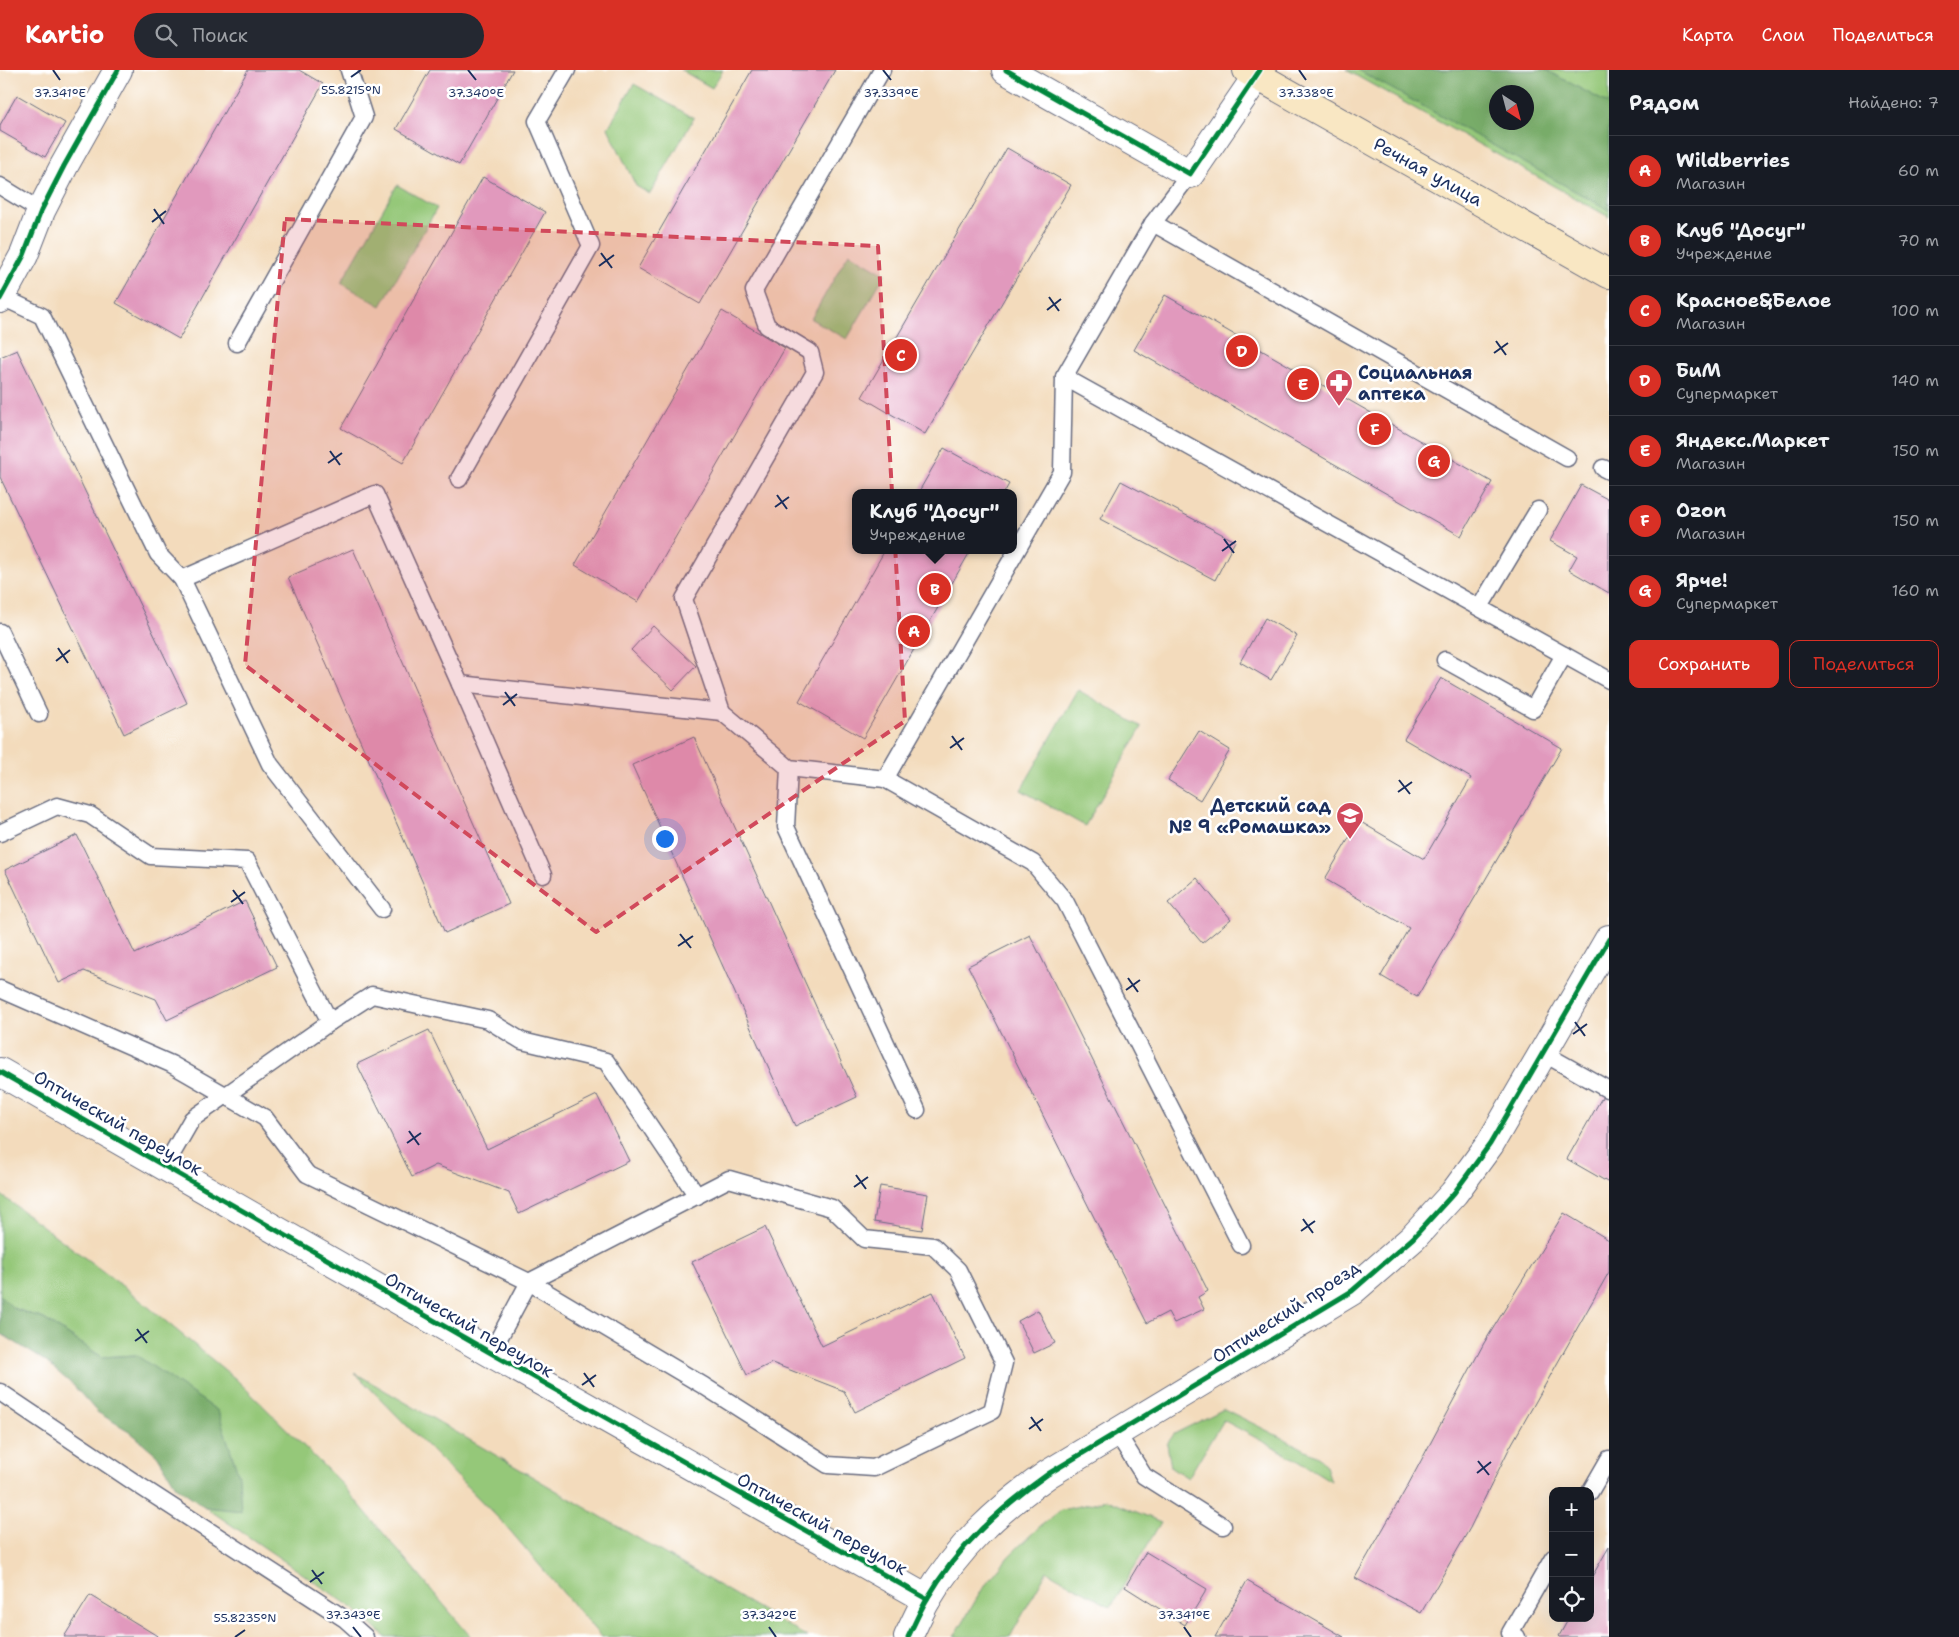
<!DOCTYPE html>
<html lang="ru">
<meta charset="utf-8">
<style>
:root{--surface:#171b24;--page:#242831;--text:#f1f3f6;--muted:#9ea1a6;--line:#363941;--accent:#d93025}
body{margin:0;font-family:"Shantell Sans",sans-serif;background:var(--page);color:var(--text)}
.controls{position:absolute;right:15px;bottom:15px;display:grid;overflow:hidden;border-radius:10px;box-shadow:0 5px 20px #0002}
.controls button{width:45px;height:45px;display:grid;place-items:center;padding:0;border:0;border-bottom:1px solid var(--line);background:var(--surface);color:var(--text);font:25px sans-serif}
.compass{position:absolute;left:1489px;top:15px;width:45px;height:45px;border-radius:50%;background:var(--surface);box-shadow:0 5px 20px #0002;rotate:144deg}
.you{position:absolute;left:664px;top:768px;width:18px;height:18px;margin:-12px;border:4px solid #fff;border-radius:50%;background:#1a73e8;box-shadow:0 0 0 8px #1a73e833}
.badge{display:grid;place-items:center;width:32px;height:32px;border-radius:50%;background:var(--accent);color:#fff;font-size:16px;font-weight:700}
.pin{position:absolute;translate:-50% -50%;border:2px solid #fff;box-shadow:0 1px 5px #0006}
.popup{position:absolute;left:852px;top:419px;width:165px;height:65px;box-sizing:border-box;display:grid;place-content:center;border-radius:10px;background:var(--surface);filter:drop-shadow(0 1px 4px #0005);font-size:16px;white-space:nowrap;color:var(--muted)}
.popup b{font-size:19px;color:var(--text)}
.popup::after{content:'';position:absolute;left:50%;top:100%;margin-left:-10px;border:10px solid transparent;border-top-color:var(--surface)}
.list{margin:0;padding:0;list-style:none}
h2{display:flex;justify-content:space-between;align-items:center;height:65px;margin:0;padding:0 20px;font-size:21px}
h2 small{font-size:16px;font-weight:400;color:var(--muted)}
.list li{display:grid;grid-template-columns:32px 1fr auto;gap:15px;align-items:center;box-sizing:border-box;height:70px;padding:0 20px;border-top:1px solid var(--line)}
.list b{display:block;font-size:19px;white-space:nowrap}
.list p{margin:0;font-size:16px;white-space:nowrap;color:var(--muted)}
.list em{font-size:16px;font-style:normal;color:var(--muted)}
.actions{display:flex;gap:10px;padding:15px 20px}
.actions a{flex:1;padding:11px 0;border:1px solid var(--accent);border-radius:10px;text-align:center;font-size:18px;color:var(--accent)}
.actions .main{background:var(--accent);color:#fff}
.icon{flex:none;width:28px;height:28px;fill:none;stroke:currentColor;stroke-width:2;stroke-linecap:round;stroke-linejoin:round}
.map{position:relative;flex:none;width:1609px;height:1567px;overflow:hidden}
header{display:flex;align-items:center;gap:30px;box-sizing:border-box;height:70px;padding:0 25px;background:var(--accent);color:#fff}
header strong{font-size:24px}
nav{display:flex;gap:28px;margin-inline-start:auto;font-size:18px}
.search{width:350px;height:45px;background:var(--page);display:flex;align-items:center;gap:12px;box-sizing:border-box;padding:0 18px;border-radius:28px;color:var(--muted);font-size:19px}
main{display:flex}
aside{flex:1;background:var(--surface)}
.map>svg:first-child{display:block}
</style>
<header>
<strong>Kartio</strong>
<div class="search"><svg class="icon" aria-label="search" viewBox="0 0 24 24"><circle cx="10" cy="10" r="6"/><path d="M15 15l6 6"/></svg>Поиск</div>
<nav><a>Карта</a><a>Слои</a><a>Поделиться</a></nav>
</header>
<main>
<div class="map">
<svg width="1609" height="1567" viewBox="0 0 1609 1567">
<rect width="100%" height="100%" fill="#fff"/>
<filter id="ink" filterUnits="userSpaceOnUse"><feTurbulence type="fractalNoise" baseFrequency=".02" numOctaves="2"/><feDisplacementMap in="SourceGraphic" scale="10" xChannelSelector="R" yChannelSelector="G"/><feConvolveMatrix kernelMatrix="1 2 1 2 8 2 1 2 1" color-interpolation-filters="sRGB"/></filter>
<filter id="wash" filterUnits="userSpaceOnUse"><feTurbulence type="fractalNoise" baseFrequency=".0096" numOctaves="4" result="noise"/><feDisplacementMap in="SourceGraphic" scale="20" xChannelSelector="R" yChannelSelector="G"/><feGaussianBlur stdDeviation="1.12" result="paint"/><feColorMatrix in="noise" values="0 0 0 0 0 0 0 0 0 0 0 0 0 0 0 0 0 1.4 0 .05"/><feComposite in="paint" operator="in"/></filter>
<g filter="url(#wash)">
<rect width="100%" height="100%" fill="#f3dbbc"/>
<g fill="#95c879" stroke="#587c6c" fill-rule="evenodd">
<polygon points="681,0 723,0 712,18"/>
<path d="M 1346,0 L 1609,0 L 1609,147 ZM 1496,22 L 1526,22 L 1526,52 L 1496,52 Z"/>
<polygon points="634,14 694,48 650,124 636,116 608,58"/>
<polygon points="397,115 437,138 381,236 341,213"/>
<polygon points="849,183 885,204 847,269 811,249"/>
<polygon points="1078,620 1142,657 1085,756 1021,720"/>
<polygon points="0,1124 129,1221 237,1310 341,1413 471,1567 385,1567 357,1541 205,1437 241,1440 136,1285 102,1287 44,1249 13,1238 0,1225"/>
<polygon points="355,1303 807,1567 601,1567 506,1456"/>
<polygon points="1224,1339 1318,1386 1326,1396 1331,1411 1295,1389 1223,1350 1188,1408 1171,1397 1167,1374 1174,1364"/>
<polygon points="1107,1430 1161,1452 1111,1537 1047,1501 1010,1567 954,1567 983,1518 1009,1486 1038,1458 1061,1440"/>
</g>
<g fill="#78ac69" stroke="#4a6e64" fill-rule="evenodd">
<path d="M 1358,0 L 1546,0 L 1609,34 L 1609,140 ZM 1496,22 L 1526,22 L 1526,52 L 1496,52 Z"/>
<polygon points="0,1225 13,1238 44,1249 102,1287 136,1285 218,1341 239,1406 241,1441 205,1437 176,1416 157,1385 129,1361 97,1342 73,1315 45,1291 0,1263"/>
</g>
<g id="blocks">
<g fill="#e199bd">
<polygon points="248,0 299,0 323,14 179,269 116,233"/>
<polygon points="430,0 513,0 459,95 396,59"/>
<polygon points="752,0 835,0 700,234 638,198"/>
<polygon points="17,25 65,53 45,87 0,61 0,55"/>
<polygon points="1007,78 1071,115 925,364 862,327"/>
<polygon points="483,107 545,142 403,393 341,358"/>
<polygon points="1165,225 1492,412 1461,466 1134,280"/>
<polygon points="722,241 785,278 638,532 575,495"/>
<polygon points="17,280 187,633 124,664 0,407 0,287"/>
<polygon points="944,378 1009,414 1004,423 918,423"/>
<polygon points="1121,411 1235,471 1215,510 1100,449"/>
<polygon points="1581,415 1609,430 1609,523 1569,500 1577,486 1550,471"/>
<polygon points="353,479 509,834 445,863 288,507"/>
<polygon points="885,480 971,480 863,668 799,631"/>
<polygon points="1265,548 1297,566 1271,610 1240,592"/>
<polygon points="653,556 696,596 673,620 631,580"/>
<polygon points="1441,608 1562,678 1417,927 1381,906 1409,858 1325,809 1359,751 1424,789 1471,708 1404,669"/>
<polygon points="1199,661 1230,680 1200,730 1168,710"/>
<polygon points="694,667 857,1027 795,1056 632,695"/>
<polygon points="77,765 135,884 245,831 277,897 167,950 156,929 84,901 59,913 5,800"/>
<polygon points="1197,808 1231,849 1202,873 1168,833"/>
<polygon points="1030,865 1208,1221 1198,1227 1204,1239 1174,1253 1168,1242 1147,1253 968,896"/>
<polygon points="429,960 487,1079 597,1025 629,1091 519,1144 509,1123 436,1095 412,1107 357,994"/>
<polygon points="1609,1015 1609,1113 1567,1089"/>
<polygon points="880,1116 928,1124 922,1160 874,1152"/>
<polygon points="1564,1143 1609,1170 1609,1202 1510,1377 1470,1458 1421,1543 1355,1508 1407,1417 1484,1273"/>
<polygon points="765,1157 822,1276 933,1222 965,1288 855,1342 844,1321 772,1293 747,1305 692,1192"/>
<polygon points="1038,1240 1055,1273 1034,1283 1018,1251"/>
<polygon points="1609,1477 1609,1567 1560,1567 1559,1566 1569,1548 1590,1548 1590,1510"/>
<polygon points="1146,1482 1207,1519 1185,1555 1125,1517"/>
<polygon points="1247,1511 1344,1567 1215,1567"/>
<polygon points="90,1525 159,1567 64,1567"/>
</g>
</g>
</g>
<g filter="url(#ink)">
<use href="#blocks" fill-opacity="0" stroke="#676b7f" stroke-width="1"/>
<g fill="none" stroke-linecap="round" stroke-linejoin="round">
<defs>
<g id="service">
<polyline points="0,116 41,141"/>
<polyline points="1153,153 1567,388"/>
<polyline points="2,227 42,246 158,484 182,509 375,424 460,614 722,642 789,698 885,709 1033,793 1065,831 1241,1175"/>
<polyline points="237,273 364,47 349,0"/>
<polyline points="1064,307 1609,610"/>
<polyline points="1603,398 1609,401"/>
<polyline points="459,409 591,176 537,51 567,0"/>
<polyline points="182,509 270,694 382,839"/>
<polyline points="1480,537 1538,440"/>
<polyline points="0,562 39,644"/>
<polyline points="1445,590 1533,639 1564,585"/>
<polyline points="460,614 543,805"/>
<polyline points="722,642 684,529 815,302 810,282 767,256 754,221 882,0"/>
<polyline points="789,698 786,757 917,1040"/>
<polyline points="885,709 1062,402 1064,307 1153,153 1190,104"/>
<polyline points="0,763 57,736 90,745 151,786 247,791 330,952 372,925 488,950 522,971 606,991 697,1126"/>
<polyline points="0,919 171,994 265,1048 307,1104 529,1212 704,1316 828,1395 874,1398 992,1341 1004,1293 958,1200 933,1176 864,1169 832,1138 729,1109 529,1212 491,1283"/>
<polyline points="1543,983 1607,1019"/>
<polyline points="165,1096 192,1049 330,952"/>
<polyline points="0,1322 140,1416 345,1549 365,1567"/>
<polyline points="1117,1363 1144,1406 1223,1456"/>
<polyline points="1590,1422 1609,1389"/>
<polyline points="1517,1567 1510,1563 1553,1488"/>
</g>
<g id="minor">
<polyline points="1006,0 1190,104 1257,6"/>
<polyline points="0,229 24,185 41,141 64,96 118,0"/>
<polyline points="0,1002 491,1283 927,1529"/>
<path d="M 908,1567 C 914,1555 920,1541 927,1529 C 957,1477 1000,1438 1048,1404 L 1352,1221 L 1413,1168 L 1454,1123 L 1490,1074 L 1609,869"/>
</g>
<polyline id="secondary" points="1247,0 1609,204"/>
</defs>
<use href="#service" stroke="#676b7f" stroke-width="19"/>
<use href="#minor" stroke="#676b7f" stroke-width="30"/>
<use href="#secondary" stroke="#676b7f" stroke-width="30"/>
<use href="#service" stroke="#fff" stroke-width="16"/>
<use href="#minor" stroke="#fff" stroke-width="28"/>
<use href="#secondary" stroke="#f9e7c3" stroke-width="28"/>
<defs>
<g id="cycleway">
<polyline points="1006,0 1190,104 1260,0"/>
<polyline points="0,229 24,185 41,141 64,96 118,0"/>
<polyline points="0,1002 491,1283 927,1529"/>
<path d="M 908,1567 C 914,1555 920,1541 927,1529 C 957,1477 1000,1438 1048,1404 L 1352,1221 L 1413,1168 L 1454,1123 L 1490,1074 L 1609,869"/>
</g>
</defs>
<use href="#cycleway" stroke="#fff" stroke-width="8"/>
<use href="#cycleway" stroke="#00873e" stroke-width="5"/>
</g>
</g>
<path fill="#d1495b" fill-opacity="0.2" stroke="#d1495b" stroke-width="4" stroke-dasharray="10 6" stroke-linejoin="round" d="M 285,149 L 878,176 L 905,651 L 596,862 L 245,595 Z"/>
<path fill="none" stroke="#1b2f5e" stroke-width="2" d="M 53,0 L 60,10M 468,0 L 476,10M 883,0 L 891,10M 1299,0 L 1306,10M 351,7 L 361,0M 154,139 L 164,154M 152,152 L 166,141M 601,183 L 612,198M 599,196 L 614,185M 1049,227 L 1059,241M 1047,240 L 1061,229M 1496,271 L 1506,285M 1494,283 L 1508,273M 330,381 L 340,395M 328,393 L 342,383M 777,425 L 787,439M 775,437 L 789,427M 1224,469 L 1234,483M 1222,481 L 1236,471M 58,578 L 68,593M 56,591 L 70,580M 505,622 L 515,636M 503,635 L 517,624M 952,666 L 962,680M 950,678 L 964,668M 1399,710 L 1410,724M 1398,722 L 1412,712M 233,820 L 243,834M 231,832 L 245,822M 680,864 L 691,878M 678,876 L 693,866M 1128,908 L 1138,922M 1126,920 L 1140,910M 1575,952 L 1585,966M 1573,964 L 1587,954M 409,1061 L 419,1075M 407,1073 L 421,1063M 856,1105 L 866,1119M 854,1117 L 868,1107M 1303,1149 L 1313,1163M 1301,1161 L 1315,1151M 137,1259 L 147,1273M 135,1271 L 149,1261M 584,1303 L 594,1317M 582,1315 L 596,1305M 1031,1347 L 1041,1361M 1029,1359 L 1043,1349M 1478,1391 L 1489,1405M 1477,1403 L 1491,1392M 312,1500 L 322,1514M 310,1512 L 324,1502M 353,1557 L 361,1567M 769,1557 L 776,1567M 1184,1557 L 1191,1567M 235,1567 L 245,1560"/>
<defs>
<symbol id="pharmacy-pin" viewBox="-11 -11 22 30"><path d="M0 17L-7.5 6A9.5 9.5 0 1 1 7.5 6Z" fill="#d1495b" stroke="#fff"/><path d="M-2-6h4v4h4v4h-4v4h-4v-4h-4v-4h4Z" fill="#fff"/></symbol>
<symbol id="school-pin" viewBox="-11 -11 22 30"><path d="M0 17L-7.5 6A9.5 9.5 0 1 1 7.5 6Z" fill="#d1495b" stroke="#fff"/><path d="M0-5L7-2L0 1L-7-2ZM-4 1L0 2.5L4 1V4Q0 6-4 4Z" fill="#fff"/></symbol>
</defs>
<g fill-rule="evenodd">
<use href="#pharmacy-pin" x="1323" y="297" width="32" height="43"/>
<use href="#school-pin" x="1334" y="730" width="32" height="43"/>
</g>
<g text-anchor="middle" stroke-width="5" stroke-linejoin="round" paint-order="stroke">
<g font-size="18" fill="#1b2f5e" stroke="#fff">
<text transform="translate(1428 102) rotate(29)" y="6">Речная улица</text>
<text transform="translate(118 1053) rotate(30)" y="6">Оптический переулок</text>
<text transform="translate(1286 1242) rotate(-33)" y="6">Оптический проезд</text>
<text transform="translate(469 1255) rotate(30)" y="6">Оптический переулок</text>
<text transform="translate(822 1454) rotate(29)" y="6">Оптический переулок</text>
</g>
<g font-size="18" font-weight="bold" fill="#1b2f5e" stroke="#fff" text-anchor="start">
<text x="1358" y="309">Социальная<tspan x="1358" dy="21">аптека</tspan></text>
<text x="1331" y="742" text-anchor="end">Детский сад<tspan x="1331" dy="21">№ 9 «Ромашка»</tspan></text>
</g>
</g>
<g font-size="12" text-anchor="middle" fill="#1b2f5e" stroke="#fff" stroke-width="5" stroke-linejoin="round" paint-order="stroke">
<text x="351" y="24">55.8215°N</text>
<text x="60" y="27">37.341°E</text>
<text x="476" y="27">37.340°E</text>
<text x="891" y="27">37.339°E</text>
<text x="1306" y="27">37.338°E</text>
<text x="353" y="1549">37.343°E</text>
<text x="769" y="1549">37.342°E</text>
<text x="1184" y="1549">37.341°E</text>
<text x="245" y="1552">55.8235°N</text>
</g>
</svg>
<div class="controls">
<button>+</button>
<button>−</button>
<button><svg class="icon" aria-label="locate" viewBox="0 0 24 24"><circle cx="12" cy="12" r="6"/><path d="M12 2v4M12 18v4M2 12h4M18 12h4"/></svg></button>
</div>
<svg class="compass" viewBox="-18 -18 36 36"><path d="M0-13l5 13h-10z" fill="#e53935"/><path d="M0 13l5-13h-10z" fill="#9ea1a6"/></svg>
<div class="you"></div>
<div class="pin badge" style="left:914px;top:561px">A</div>
<div class="pin badge" style="left:935px;top:519px">B</div>
<div class="popup"><b>Клуб &quot;Досуг&quot;</b>Учреждение</div>
<div class="pin badge" style="left:901px;top:285px">C</div>
<div class="pin badge" style="left:1242px;top:281px">D</div>
<div class="pin badge" style="left:1303px;top:314px">E</div>
<div class="pin badge" style="left:1375px;top:359px">F</div>
<div class="pin badge" style="left:1434px;top:391px">G</div>
</div>
<aside>
<h2>Рядом<small>Найдено: 7</small></h2>
<ul class="list">
<li><span class="badge">A</span><div><b>Wildberries</b><p>Магазин</p></div><em>60 m</em></li>
<li><span class="badge">B</span><div><b>Клуб &quot;Досуг&quot;</b><p>Учреждение</p></div><em>70 m</em></li>
<li><span class="badge">C</span><div><b>Красное&amp;Белое</b><p>Магазин</p></div><em>100 m</em></li>
<li><span class="badge">D</span><div><b>БиМ</b><p>Супермаркет</p></div><em>140 m</em></li>
<li><span class="badge">E</span><div><b>Яндекс.Маркет</b><p>Магазин</p></div><em>150 m</em></li>
<li><span class="badge">F</span><div><b>Ozon</b><p>Магазин</p></div><em>150 m</em></li>
<li><span class="badge">G</span><div><b>Ярче!</b><p>Супермаркет</p></div><em>160 m</em></li>
</ul>
<div class="actions"><a class="main">Сохранить</a><a>Поделиться</a></div>
</aside>
</main>
